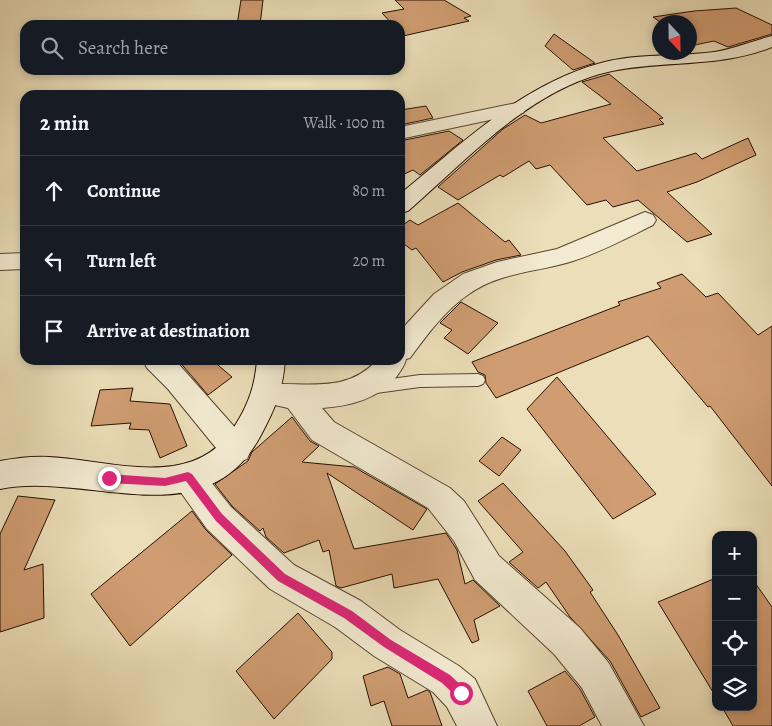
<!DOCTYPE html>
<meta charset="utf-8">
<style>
:root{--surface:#171b24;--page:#20242c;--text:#f1f3f6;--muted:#9ea1a6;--line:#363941}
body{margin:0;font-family:Alegreya,serif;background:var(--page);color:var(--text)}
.controls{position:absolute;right:15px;bottom:15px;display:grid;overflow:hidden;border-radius:10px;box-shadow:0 2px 8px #0003}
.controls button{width:45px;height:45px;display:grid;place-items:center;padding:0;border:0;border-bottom:1px solid var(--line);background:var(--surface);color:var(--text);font:25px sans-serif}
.compass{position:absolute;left:652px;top:15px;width:45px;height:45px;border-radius:50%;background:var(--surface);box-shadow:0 2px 8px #0003;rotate:158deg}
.stop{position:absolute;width:15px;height:15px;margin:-11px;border:4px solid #db2777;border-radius:50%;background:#fff}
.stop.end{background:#db2777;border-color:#fff;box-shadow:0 1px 5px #0008}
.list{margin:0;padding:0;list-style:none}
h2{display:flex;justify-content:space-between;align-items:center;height:65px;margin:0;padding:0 20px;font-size:21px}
h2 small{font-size:16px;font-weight:400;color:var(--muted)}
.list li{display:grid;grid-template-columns:32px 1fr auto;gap:15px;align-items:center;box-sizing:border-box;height:70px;padding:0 20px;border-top:1px solid var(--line)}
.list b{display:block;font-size:19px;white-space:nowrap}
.list em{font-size:16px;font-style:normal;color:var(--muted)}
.icon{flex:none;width:28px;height:28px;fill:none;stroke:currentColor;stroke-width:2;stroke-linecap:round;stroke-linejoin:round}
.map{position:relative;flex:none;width:772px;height:726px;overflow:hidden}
.search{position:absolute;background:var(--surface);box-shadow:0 2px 8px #0003;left:20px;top:20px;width:385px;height:55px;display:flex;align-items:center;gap:12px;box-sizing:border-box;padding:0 18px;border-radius:15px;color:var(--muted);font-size:19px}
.panel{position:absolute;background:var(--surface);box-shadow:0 2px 8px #0003;left:20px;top:90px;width:385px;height:275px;border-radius:15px}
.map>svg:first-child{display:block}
</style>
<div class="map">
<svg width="772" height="726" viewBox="0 0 772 726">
<rect width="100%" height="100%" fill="#ebdeb8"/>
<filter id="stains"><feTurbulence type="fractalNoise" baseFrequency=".004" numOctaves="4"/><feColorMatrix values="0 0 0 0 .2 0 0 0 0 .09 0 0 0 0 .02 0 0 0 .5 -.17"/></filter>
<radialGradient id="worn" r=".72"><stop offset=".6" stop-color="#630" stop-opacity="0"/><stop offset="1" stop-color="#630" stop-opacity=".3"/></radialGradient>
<g fill="#d09d72" stroke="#261000">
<polygon points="241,0 263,0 260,25 237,25"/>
<polygon points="395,0 444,0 471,16 464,18 469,21 403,36 400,32 400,25 393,25 382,13 404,9"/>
<polygon points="736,8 772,25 772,34 728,47 714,41 690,46 690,22 660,22 653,17 694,11"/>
<polygon points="554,34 595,63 573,70 545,46"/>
<polygon points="609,74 663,118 659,119 664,124 603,138 637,171 696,153 702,159 748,138 756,155 697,182 667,192 712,234 687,242 638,200 613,207 606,200 587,205 550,165 536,169 529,161 503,177 500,175 458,200 438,187 503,129 525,115 541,123 611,104 582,82"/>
<polygon points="426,106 433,118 400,125 400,110"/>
<polygon points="449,131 463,140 420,175 413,170 400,176 400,141"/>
<polygon points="458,203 505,242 509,240 521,255 496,260 462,272 443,282 416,248 412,250 400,241 400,227 410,220 418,225"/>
<polygon points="682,274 706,297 718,293 758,335 772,326 772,486 710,406 708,407 648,336 496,398 486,383 485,375 478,372 472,362 620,305 618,302 661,288 657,283"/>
<polygon points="461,302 498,323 468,354 444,338 452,330 440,323"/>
<polygon points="178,360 212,360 232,377 208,395"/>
<polygon points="557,377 656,494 613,519 527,409"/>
<polygon points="133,388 130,401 170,404 187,446 160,458 149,430 129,429 131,423 91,426 100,390"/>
<polygon points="292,417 310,441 319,446 302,462 354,467 427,509 413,530 327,473 354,549 446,533 457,550 465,584 473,580 500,606 474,620 479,640 472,643 438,579 394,588 392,574 341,588 336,586 329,550 323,552 319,540 284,553 266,537 263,528 260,531 232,506 215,484 248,461 252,452"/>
<polygon points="502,437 521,450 499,476 479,461"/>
<polygon points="503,483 565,551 593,590 590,592 618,635 660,708 641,717 610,661 570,617 546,582 538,588 509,562 523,552 478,501"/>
<polygon points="18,496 55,500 24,570 43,564 44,618 0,632 0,534"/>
<polygon points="192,511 206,530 232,555 130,646 91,594"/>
<polygon points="716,578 716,697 658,602"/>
<polygon points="753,580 772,607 772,726 733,726 722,707 753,707"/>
<polygon points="298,613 332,652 332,659 274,719 236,671"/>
<polygon points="388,667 400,674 408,698 427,690 430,692 442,726 392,726 384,701 371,706 363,676"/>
<polygon points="565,671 580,689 595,717 579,726 547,726 528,691"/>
</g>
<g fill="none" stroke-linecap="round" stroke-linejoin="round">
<defs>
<polygon id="service" points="478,374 483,376 485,380 483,384 478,386 420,387 369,394 364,392 362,388 364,384 369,382 420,375"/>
<g id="minor">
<polygon points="516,103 523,105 526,109 523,113 400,139 400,127"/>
<path d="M 645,212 L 653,215 L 656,220 L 653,225 C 627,238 601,252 573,261 C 539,272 499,272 469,294 C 445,310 427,335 410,358 L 406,359 C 405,365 401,370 397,376 C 378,399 351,406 322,408 L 334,422 L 450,488 L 464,501 L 499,556 L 580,628 L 608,662 L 644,726 L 602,726 L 582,688 L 554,654 L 475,580 L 454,541 L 428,508 L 312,440 L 288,408 L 270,404 L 266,396 L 270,388 L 280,384 C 317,384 350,390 377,360 L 400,360 L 400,331 L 434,294 L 463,274 L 497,262 L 557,249 Z"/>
<polygon points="25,253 25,269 0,270 0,254"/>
<polygon points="143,360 175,360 247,441 251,450 247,459 236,463 225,459 168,389 147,368"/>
<polygon points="188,463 199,467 231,507 294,565 361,601 400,630 459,666 475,679 497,726 457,726 447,707 433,692 374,656 335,627 270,589 207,529 177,487 172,477 177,467"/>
</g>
<g id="secondary">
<path d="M 772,36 L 772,47 C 720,68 665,60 612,71 C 531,88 468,159 408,211 L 400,213 L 400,194 C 463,143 521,85 601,63 C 638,53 676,57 714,52 C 734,49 752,41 772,36 Z"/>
<path d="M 257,360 L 285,360 C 283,390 275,409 261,435 C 206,540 88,471 0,489 L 0,461 C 16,458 33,456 49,457 C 113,460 195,493 236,424 C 249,403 255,385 257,360 Z"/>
</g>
</defs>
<use href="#service" stroke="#57442e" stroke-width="2"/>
<use href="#minor" stroke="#57442e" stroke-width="2"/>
<use href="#secondary" stroke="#261000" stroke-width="2"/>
<use href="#service" fill="#f2ead1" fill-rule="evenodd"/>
<use href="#minor" fill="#f2ead1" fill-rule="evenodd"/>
<use href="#secondary" fill="#f2ead1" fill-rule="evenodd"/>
</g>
<polygon fill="#db2777" points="188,472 192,474 222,514 285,574 352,611 391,640 450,675 465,689 465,697 457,697 442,683 384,647 344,618 278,581 216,521 186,481 165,486 109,483 104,478 109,474 165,478"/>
<rect width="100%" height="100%" filter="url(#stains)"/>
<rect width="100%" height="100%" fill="url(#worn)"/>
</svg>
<div class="controls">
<button>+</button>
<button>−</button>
<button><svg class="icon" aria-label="locate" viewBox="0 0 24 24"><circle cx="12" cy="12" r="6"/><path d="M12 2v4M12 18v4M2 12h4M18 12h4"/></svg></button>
<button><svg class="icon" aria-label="layers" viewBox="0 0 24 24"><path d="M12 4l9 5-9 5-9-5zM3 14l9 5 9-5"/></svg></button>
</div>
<svg class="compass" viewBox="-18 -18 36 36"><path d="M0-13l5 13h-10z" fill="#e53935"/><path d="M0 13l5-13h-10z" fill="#9ea1a6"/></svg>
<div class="stop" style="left:461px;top:693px"></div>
<div class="stop end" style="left:109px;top:478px"></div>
<div class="search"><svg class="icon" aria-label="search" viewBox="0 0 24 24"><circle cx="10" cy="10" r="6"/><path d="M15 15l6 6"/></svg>Search here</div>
<section class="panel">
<h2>2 min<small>Walk · 100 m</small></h2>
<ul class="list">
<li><svg class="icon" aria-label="ahead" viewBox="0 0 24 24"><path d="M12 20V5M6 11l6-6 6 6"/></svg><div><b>Continue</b></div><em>80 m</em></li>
<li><svg class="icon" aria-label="left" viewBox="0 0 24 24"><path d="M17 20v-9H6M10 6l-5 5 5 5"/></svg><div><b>Turn left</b></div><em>20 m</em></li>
<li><svg class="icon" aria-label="arrive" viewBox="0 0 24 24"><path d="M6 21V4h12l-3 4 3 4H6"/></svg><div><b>Arrive at destination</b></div></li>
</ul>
</section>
</div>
